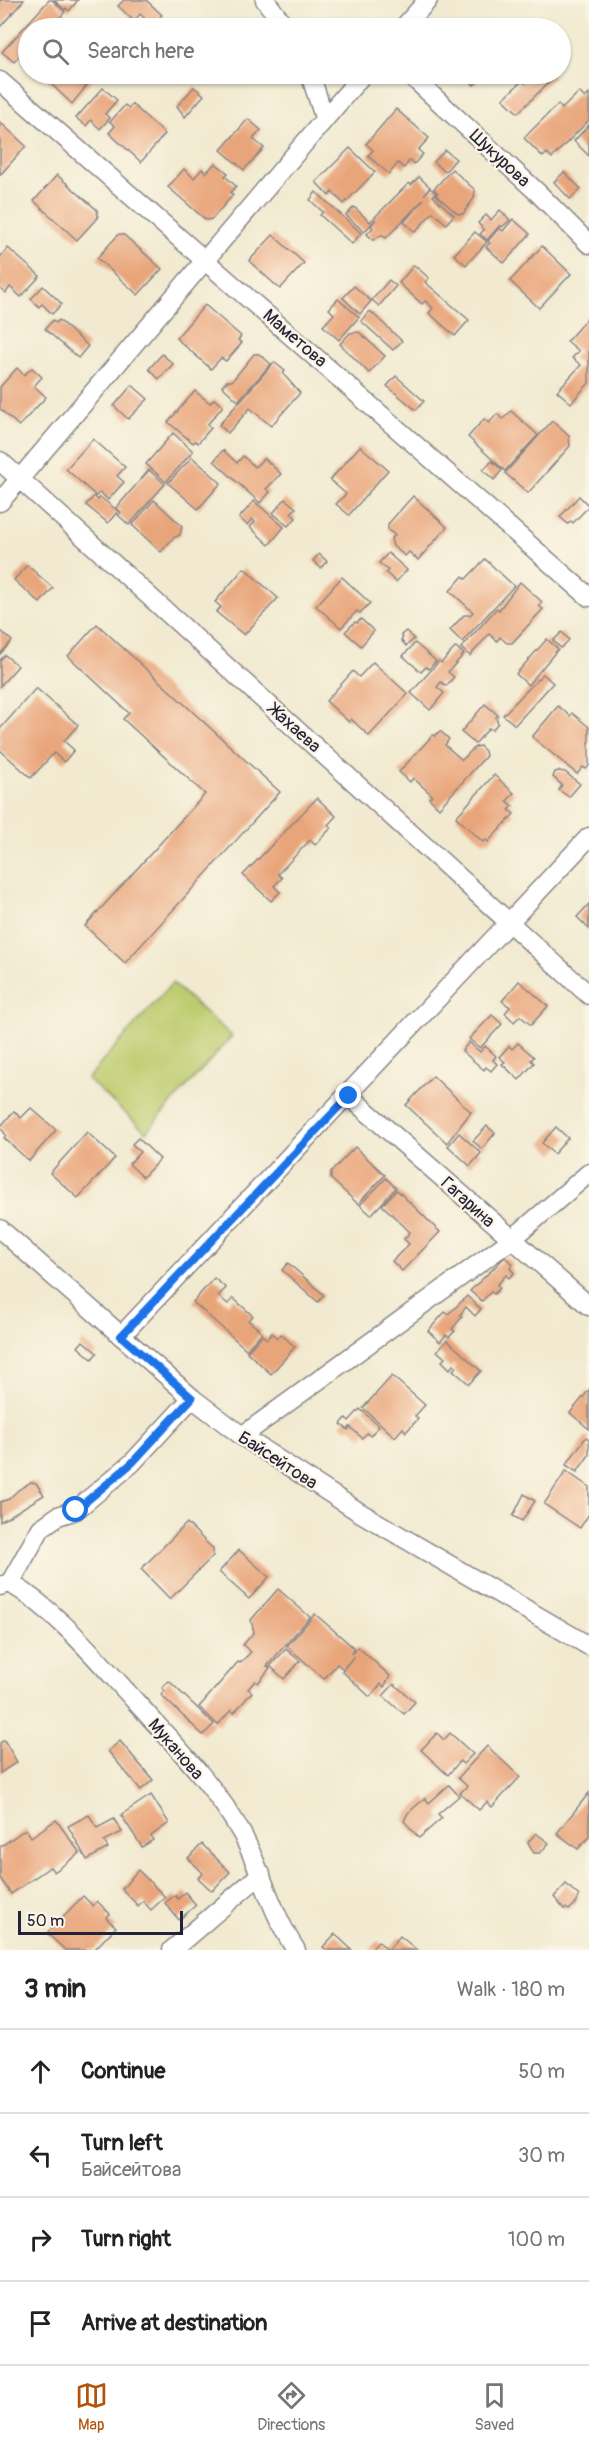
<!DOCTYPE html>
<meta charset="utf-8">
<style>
:root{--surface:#fff;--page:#f6f6f6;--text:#222;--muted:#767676;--line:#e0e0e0;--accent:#b45309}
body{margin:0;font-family:Pangolin,sans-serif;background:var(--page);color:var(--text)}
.scale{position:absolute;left:18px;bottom:15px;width:165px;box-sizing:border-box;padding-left:6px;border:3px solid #22223b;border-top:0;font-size:16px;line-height:21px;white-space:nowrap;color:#22223b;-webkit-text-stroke:4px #fcf5e5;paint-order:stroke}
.stop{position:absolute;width:18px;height:18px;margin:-14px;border:4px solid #1a73e8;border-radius:50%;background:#fff}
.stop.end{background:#1a73e8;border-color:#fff;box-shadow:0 2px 6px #0008}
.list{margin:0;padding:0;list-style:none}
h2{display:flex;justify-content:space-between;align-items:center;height:78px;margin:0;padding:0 24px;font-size:26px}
h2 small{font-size:20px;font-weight:400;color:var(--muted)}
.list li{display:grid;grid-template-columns:39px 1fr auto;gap:18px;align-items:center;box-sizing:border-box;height:84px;padding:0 24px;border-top:2px solid var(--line)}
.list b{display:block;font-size:22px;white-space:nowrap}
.list p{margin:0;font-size:20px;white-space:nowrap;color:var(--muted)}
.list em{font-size:20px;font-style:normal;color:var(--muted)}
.icon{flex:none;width:33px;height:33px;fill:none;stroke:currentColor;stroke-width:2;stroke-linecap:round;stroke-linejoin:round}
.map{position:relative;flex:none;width:589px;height:1950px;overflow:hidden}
.search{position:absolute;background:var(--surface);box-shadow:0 2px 4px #0004;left:18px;right:18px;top:18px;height:66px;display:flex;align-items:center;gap:15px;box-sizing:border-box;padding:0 21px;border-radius:33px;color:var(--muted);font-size:22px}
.sheet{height:414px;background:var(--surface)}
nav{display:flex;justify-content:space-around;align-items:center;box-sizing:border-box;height:84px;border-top:2px solid var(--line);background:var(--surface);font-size:16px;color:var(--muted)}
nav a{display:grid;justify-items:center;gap:3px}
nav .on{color:var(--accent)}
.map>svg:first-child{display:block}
</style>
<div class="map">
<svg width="589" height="1950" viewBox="0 0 589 1950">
<rect width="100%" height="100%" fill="#fcf5e5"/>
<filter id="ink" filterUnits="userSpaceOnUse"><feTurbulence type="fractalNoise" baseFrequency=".0167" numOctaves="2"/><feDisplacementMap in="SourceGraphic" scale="12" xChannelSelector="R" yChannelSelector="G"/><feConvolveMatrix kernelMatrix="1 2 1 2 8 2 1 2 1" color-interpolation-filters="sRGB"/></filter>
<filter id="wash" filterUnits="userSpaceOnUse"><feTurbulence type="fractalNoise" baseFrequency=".008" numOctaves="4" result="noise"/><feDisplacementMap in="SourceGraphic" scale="24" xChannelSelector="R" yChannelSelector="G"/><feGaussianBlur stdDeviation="1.35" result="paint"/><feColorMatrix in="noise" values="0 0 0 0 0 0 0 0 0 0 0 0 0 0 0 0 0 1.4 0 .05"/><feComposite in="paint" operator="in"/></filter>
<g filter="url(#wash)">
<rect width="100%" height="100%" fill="#f1ead0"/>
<polygon fill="#bdcc6e" stroke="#707754" stroke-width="1.5" points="172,983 232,1036 146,1132 87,1079"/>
<g id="blocks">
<g fill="#e9a57a">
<polygon points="0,0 24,0 0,27"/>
<polygon points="49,0 52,0 65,12 50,28 28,28 28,47 14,62 2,52"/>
<polygon points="54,0 78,0 69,11 66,8 65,10"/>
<polygon points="124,0 146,0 162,15 152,25 140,14 134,21 118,6"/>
<polygon points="53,74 96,74 72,104 47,80"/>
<polygon points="462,74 485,74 474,85"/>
<polygon points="535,74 550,74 554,77 518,113 503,99 522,81 525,83"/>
<polygon points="194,87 204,95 185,117 177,106"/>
<polygon points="103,88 117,100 105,114 110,118 100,129 91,120 86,126 76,118"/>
<polygon points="579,92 585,98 589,94 589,120 552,158 547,153 543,157 524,138 558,104 562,109"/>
<polygon points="132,104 165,134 141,162 109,133 115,126 110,122 125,105 129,108"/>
<polygon points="396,109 429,138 418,150 423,154 414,164 410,160 404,168 398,163 389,174 368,156 373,150 366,144"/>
<polygon points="248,119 261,130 253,139 264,148 244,170 221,150"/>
<polygon points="0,122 26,146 0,175"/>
<polygon points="589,125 589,156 574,141"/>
<polygon points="350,148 375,172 344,204 332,192 329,196 316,182"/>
<polygon points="445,150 456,159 445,172 434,162"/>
<polygon points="215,163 228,173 225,176 236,186 230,193 233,195 212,219 206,220 168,187 184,169 194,178 202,169 206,173"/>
<polygon points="452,169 475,190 474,198 463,214 458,214 436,195 438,193 434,189"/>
<polygon points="564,172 581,189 570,199 554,182"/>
<polygon points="57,175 97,210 98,217 77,240 34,201"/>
<polygon points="419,177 430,187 424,195 430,188 436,193 433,196 454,215 446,224 433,212 415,232 404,222 424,199 386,238 382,235 373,240 367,234 373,228 371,226 376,219 364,232 346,215 354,207 370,222 409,183 411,185"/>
<polygon points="316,192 361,233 352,244 320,215 323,212 310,200"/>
<polygon points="500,210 510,220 502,227 500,225 487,240 480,234 484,230 478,223 486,215 491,220"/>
<polygon points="513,219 530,234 504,263 486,247 490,243 488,241 499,228 503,231"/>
<polygon points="475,232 487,242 466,265 454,255"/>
<polygon points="119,234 124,235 162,269 138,295 97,258"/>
<polygon points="273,235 304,263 280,289 249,261"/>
<polygon points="542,246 571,274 539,308 510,281"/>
<polygon points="8,248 40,276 21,297 10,287 6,293 0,288 0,257"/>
<polygon points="414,265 429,278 425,282 469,320 455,336 429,313 433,308 425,301 422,304 399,283"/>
<polygon points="389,280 396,286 379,306 372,300"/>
<polygon points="43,286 62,304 52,314 42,304 39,307 31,299"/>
<polygon points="354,286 371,301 360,314 343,298"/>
<polygon points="338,299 359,317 339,340 323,326 334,314 329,309"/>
<polygon points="205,305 241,336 238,340 242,343 226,361 221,358 211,369 176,338"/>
<polygon points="370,311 402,341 393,350 361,321"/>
<polygon points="589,316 589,383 571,403 557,391 581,365 572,358 579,351 567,341"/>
<polygon points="53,320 56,323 59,320 88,346 78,358 45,329"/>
<polygon points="359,332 385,356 369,373 340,344 350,333"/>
<polygon points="162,354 173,364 159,379 149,369"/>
<polygon points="254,354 259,354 271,364 238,401 222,386 227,381 232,381"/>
<polygon points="274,362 285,371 283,374 300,393 271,426 250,408 228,433 219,425"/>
<polygon points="17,368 24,375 32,368 42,377 34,386 46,397 19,426 0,409 0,387"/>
<polygon points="396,376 424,401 416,410 387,386"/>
<polygon points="132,385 148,399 128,419 114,406"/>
<polygon points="195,391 210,403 214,399 223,406 207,425 211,428 198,443 195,441 193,443 168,422"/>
<polygon points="511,411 538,435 505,471 468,437 484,419 489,423 497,414 503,419"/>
<polygon points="552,421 569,436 570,446 528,493 505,473"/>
<polygon points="173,433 193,451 166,482 146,464"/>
<polygon points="93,439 125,467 117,476 124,482 108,500 100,492 96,496 66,469"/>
<polygon points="360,446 388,470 349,515 336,504 346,494 330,480"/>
<polygon points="223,450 237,463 243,456 255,467 264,458 281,474 266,489 270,492 260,503 214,461"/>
<polygon points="192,457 221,483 198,509 168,483"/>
<polygon points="492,461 502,470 494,480 483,470"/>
<polygon points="149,470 165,484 129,525 118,515 121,512 116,508"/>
<polygon points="94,496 98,500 100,497 118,511 108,523 86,505"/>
<polygon points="413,496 447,527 418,560 409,552 405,556 393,546 391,539 395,535 388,530 388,524"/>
<polygon points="579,496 589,506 573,523 571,521 568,524 560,517"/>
<polygon points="285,499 296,508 291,513 296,518 288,526 273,513"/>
<polygon points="154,500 182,526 180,535 173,538 161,552 132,525"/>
<polygon points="254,501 284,527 269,545 250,527 255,522 252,519 247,525 239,518"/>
<polygon points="388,553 407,570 396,582 386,573 388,570 379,563"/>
<polygon points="319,554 327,561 321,568 313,561"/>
<polygon points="485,559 514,586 462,642 450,630 464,615 470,615 473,612 450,591 463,576 466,579"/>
<polygon points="27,565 53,588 40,603 14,580"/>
<polygon points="244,568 278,598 244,635 216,612 221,607 215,602"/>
<polygon points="342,577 370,603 360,613 357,611 341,628 316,606"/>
<polygon points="520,582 542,602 539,606 543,609 512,643 507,643 500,637 497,641 489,634 470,656 461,648 497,608 499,610"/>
<polygon points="361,619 374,631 361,646 345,632 355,622 357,623"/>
<polygon points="97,624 280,792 125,963 85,926 205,794 123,719 129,713 68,656"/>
<polygon points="0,630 12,641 0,654"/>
<polygon points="406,631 414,639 406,646 401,640 403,638 401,635"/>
<polygon points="562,632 569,640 561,648 553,641"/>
<polygon points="547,639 558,649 528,685 516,674"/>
<polygon points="415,643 436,661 429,669 426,667 421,672 403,656"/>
<polygon points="456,647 464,654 448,672 454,677 446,686 441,682 437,687 444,693 430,710 411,693 439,661 441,663"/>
<polygon points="5,655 18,666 0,686 0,660"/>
<polygon points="373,662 408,694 369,736 351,719 349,722 326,701 353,671 359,677"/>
<polygon points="543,674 553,683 515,725 503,715"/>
<polygon points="36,688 78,725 64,741 74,750 64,762 54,753 31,778 0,750 0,729"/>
<polygon points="485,704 498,715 496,717 498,723 492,730 489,728 475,744 461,732"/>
<polygon points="558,706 570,716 572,713 589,727 589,766 586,769 583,767 577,774 532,737"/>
<polygon points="440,731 449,739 445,745 462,760 475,747 480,746 485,751 486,756 439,808 429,798 432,795 413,778 410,782 399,772 433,735 435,736"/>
<polygon points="559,771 565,772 580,784 569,797 559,790 562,785 553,777 555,772"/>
<polygon points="494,775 514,793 507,801 513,806 509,810 514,814 488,842 486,840 483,842 456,817"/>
<polygon points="317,798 336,816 328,825 331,828 315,845 310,840 278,874 282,878 274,886 280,892 271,901 243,875"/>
<polygon points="589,904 589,929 577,917"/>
<polygon points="519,981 548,1006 531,1025 520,1016 514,1022 505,1013 510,1007 502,1001"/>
<polygon points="492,1015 502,1024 480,1048 469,1039"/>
<polygon points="469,1042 480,1052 485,1046 496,1056 493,1060 497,1064 491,1071 486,1067 484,1070 462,1051"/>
<polygon points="518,1043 534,1057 531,1060 534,1063 519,1080 502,1064 505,1062 499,1057 509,1046 512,1049"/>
<polygon points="433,1076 471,1112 447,1143 406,1105"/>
<polygon points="31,1108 56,1130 29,1161 4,1138 6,1135 0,1127 14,1111 21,1118"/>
<polygon points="487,1126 495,1133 482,1149 473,1141"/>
<polygon points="556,1127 568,1138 554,1154 542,1143"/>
<polygon points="87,1132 115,1158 78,1198 50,1173"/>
<polygon points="459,1133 481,1153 470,1166 448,1146"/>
<polygon points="138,1138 160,1159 143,1177 129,1164 140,1152 132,1144"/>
<polygon points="355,1147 385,1175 358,1204 331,1179 331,1172"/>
<polygon points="386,1178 396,1188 371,1215 360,1205"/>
<polygon points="397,1190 440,1232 402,1271 392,1261 409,1244 404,1239 410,1232 382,1205"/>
<polygon points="505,1257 513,1264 510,1268 514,1273 509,1278 506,1275 497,1285 500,1288 494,1294 491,1292 482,1301 470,1291"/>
<polygon points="288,1263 324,1295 318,1302 282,1270"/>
<polygon points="214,1278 226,1288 218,1296 228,1304 233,1298 253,1316 248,1320 262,1332 247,1350 193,1302"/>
<polygon points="467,1296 481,1309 475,1316 466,1307 460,1315 462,1317 452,1329 455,1331 449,1337 446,1335 440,1342 428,1331 445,1312 448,1314 454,1309"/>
<polygon points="272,1333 277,1338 281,1334 295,1347 271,1374 247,1352 262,1335 267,1339"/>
<polygon points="447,1340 481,1371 469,1384 453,1370 456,1367 453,1365 450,1369 442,1361 445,1358 437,1351"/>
<polygon points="83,1341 97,1353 92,1359 78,1347"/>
<polygon points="392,1376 425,1405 415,1416 418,1419 406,1432 403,1428 395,1437 363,1408"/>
<polygon points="589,1390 589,1429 570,1413"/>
<polygon points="360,1409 379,1426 370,1436 367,1433 362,1438 350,1427 348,1430 341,1424 346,1418 349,1421"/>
<polygon points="586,1437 589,1439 589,1455 577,1472 566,1465"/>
<polygon points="566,1471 589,1487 589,1514 580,1528 544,1504"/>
<polygon points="31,1482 36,1483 44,1495 0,1522 0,1502 9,1499 18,1490"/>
<polygon points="524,1494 535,1501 522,1521 513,1516"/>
<polygon points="187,1523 213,1549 213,1556 170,1599 141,1569"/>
<polygon points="239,1550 269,1577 249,1599 219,1572"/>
<polygon points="278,1589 310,1617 267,1666 270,1668 258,1683 255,1681 248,1689 252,1692 234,1713 231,1710 218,1725 199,1707 238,1662 240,1663 251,1652 243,1645 254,1632 251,1620"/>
<polygon points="315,1614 354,1648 351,1654 358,1647 390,1676 384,1687 381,1684 370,1697 342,1671 354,1656 343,1669 337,1664 324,1679 287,1646"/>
<polygon points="286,1649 300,1661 284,1679 270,1666"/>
<polygon points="169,1681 214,1724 203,1735 161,1695 165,1691 162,1688"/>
<polygon points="394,1684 415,1702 404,1714 383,1696"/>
<polygon points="437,1733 444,1740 450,1733 473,1754 463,1764 460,1761 448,1775 421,1750"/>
<polygon points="4,1740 17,1762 0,1773 0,1743"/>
<polygon points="120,1741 153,1780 141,1790 108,1751"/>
<polygon points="487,1746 520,1777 492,1807 487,1802 479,1810 460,1793 467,1786 458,1778"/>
<polygon points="449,1785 459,1796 438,1814 442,1818 419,1838 404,1821 408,1813 425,1798 429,1803"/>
<polygon points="589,1793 589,1837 578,1849 557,1833"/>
<polygon points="151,1795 169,1823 151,1836 153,1840 142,1847 121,1815"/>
<polygon points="89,1815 97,1828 114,1819 122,1832 104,1841 108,1848 87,1860 68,1826"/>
<polygon points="56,1820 80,1853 54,1872 50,1867 11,1894 0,1878 0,1847 26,1829 31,1837"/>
<polygon points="536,1833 549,1843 540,1853 534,1853 528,1842"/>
<polygon points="202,1844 230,1872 212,1891 198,1878 203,1873 188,1858"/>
<polygon points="138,1870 165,1897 151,1910 143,1901 138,1906 122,1889"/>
<polygon points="566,1884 579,1896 577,1902 569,1910 566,1908 564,1909 554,1897"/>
<polygon points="185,1892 196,1905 179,1920 165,1903 175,1895 178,1899"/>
<polygon points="83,1896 93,1906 97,1901 110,1914 106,1918 116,1927 94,1950 65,1950 47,1933"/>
<polygon points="335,1934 352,1950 327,1950 323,1947"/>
<polygon points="400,1936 417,1950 370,1950 378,1941 388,1950"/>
</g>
</g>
</g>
<g filter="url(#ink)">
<use href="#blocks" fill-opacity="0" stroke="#8a8686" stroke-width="1.5"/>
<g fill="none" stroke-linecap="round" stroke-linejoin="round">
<defs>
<g id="minor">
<polyline points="265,0 286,28"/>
<polyline points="403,28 428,0"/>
<polyline points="310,74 324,117"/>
<polyline points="409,74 537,192 589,244"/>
<polyline points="0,81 589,597"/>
<polyline points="0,461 589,995"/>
<polyline points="0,502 363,74"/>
<polyline points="349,1096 589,1306"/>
<polyline points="0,1229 192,1398 242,1436 359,1512 589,1646"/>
<polyline points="121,1336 589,837"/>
<polyline points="242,1436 511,1240 589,1173"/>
<path d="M 10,1583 C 60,1613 97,1660 136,1702 C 173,1743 215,1785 242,1834 C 262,1872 272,1914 296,1950"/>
<polyline points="0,1586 10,1583 41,1528 58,1516 76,1510 132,1463 192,1398"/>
<polyline points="172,1950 261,1874"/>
</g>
</defs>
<use href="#minor" stroke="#8a8686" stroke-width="21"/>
<use href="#minor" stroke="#fff" stroke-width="18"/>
</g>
</g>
<g fill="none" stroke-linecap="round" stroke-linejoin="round" filter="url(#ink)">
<polyline stroke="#1a73e8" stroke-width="8" points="76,1510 132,1463 192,1398 121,1336 349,1096"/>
</g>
<g text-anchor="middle" stroke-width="4.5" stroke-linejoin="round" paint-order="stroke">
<g font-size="18" fill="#22223b" stroke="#fcf5e5">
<text transform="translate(500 158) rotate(43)" y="6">Шукурова</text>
<text transform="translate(295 338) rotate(41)" y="6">Маметова</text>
<text transform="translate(295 728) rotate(42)" y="6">Жахаева</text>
<text transform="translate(468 1202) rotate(42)" y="6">Гагарина</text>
<text transform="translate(278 1460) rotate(33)" y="6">Байсейтова</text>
<text transform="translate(176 1749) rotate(49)" y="6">Муканова</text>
</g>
</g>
</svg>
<div class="scale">50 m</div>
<div class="stop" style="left:76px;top:1510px"></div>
<div class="stop end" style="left:349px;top:1096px"></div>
<div class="search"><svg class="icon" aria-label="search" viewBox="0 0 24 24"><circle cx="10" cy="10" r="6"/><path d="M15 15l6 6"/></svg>Search here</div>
</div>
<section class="sheet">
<h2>3 min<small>Walk · 180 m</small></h2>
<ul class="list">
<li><svg class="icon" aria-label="ahead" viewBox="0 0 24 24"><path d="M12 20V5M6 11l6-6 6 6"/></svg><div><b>Continue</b></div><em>50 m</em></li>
<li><svg class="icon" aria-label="left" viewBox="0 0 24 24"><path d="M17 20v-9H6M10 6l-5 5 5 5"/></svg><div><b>Turn left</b><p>Байсейтова</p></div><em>30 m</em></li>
<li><svg class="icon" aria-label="right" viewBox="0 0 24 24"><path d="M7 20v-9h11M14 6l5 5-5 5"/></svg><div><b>Turn right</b></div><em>100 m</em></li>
<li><svg class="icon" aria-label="arrive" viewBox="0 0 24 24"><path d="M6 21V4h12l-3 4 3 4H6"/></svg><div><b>Arrive at destination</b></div></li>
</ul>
</section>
<nav>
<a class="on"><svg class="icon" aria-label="map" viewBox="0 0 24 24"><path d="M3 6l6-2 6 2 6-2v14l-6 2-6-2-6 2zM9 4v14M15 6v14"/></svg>Map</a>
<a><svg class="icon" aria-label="directions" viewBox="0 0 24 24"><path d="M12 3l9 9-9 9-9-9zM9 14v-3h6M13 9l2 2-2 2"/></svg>Directions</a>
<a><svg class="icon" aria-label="saved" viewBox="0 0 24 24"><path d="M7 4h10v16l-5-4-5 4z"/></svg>Saved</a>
</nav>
